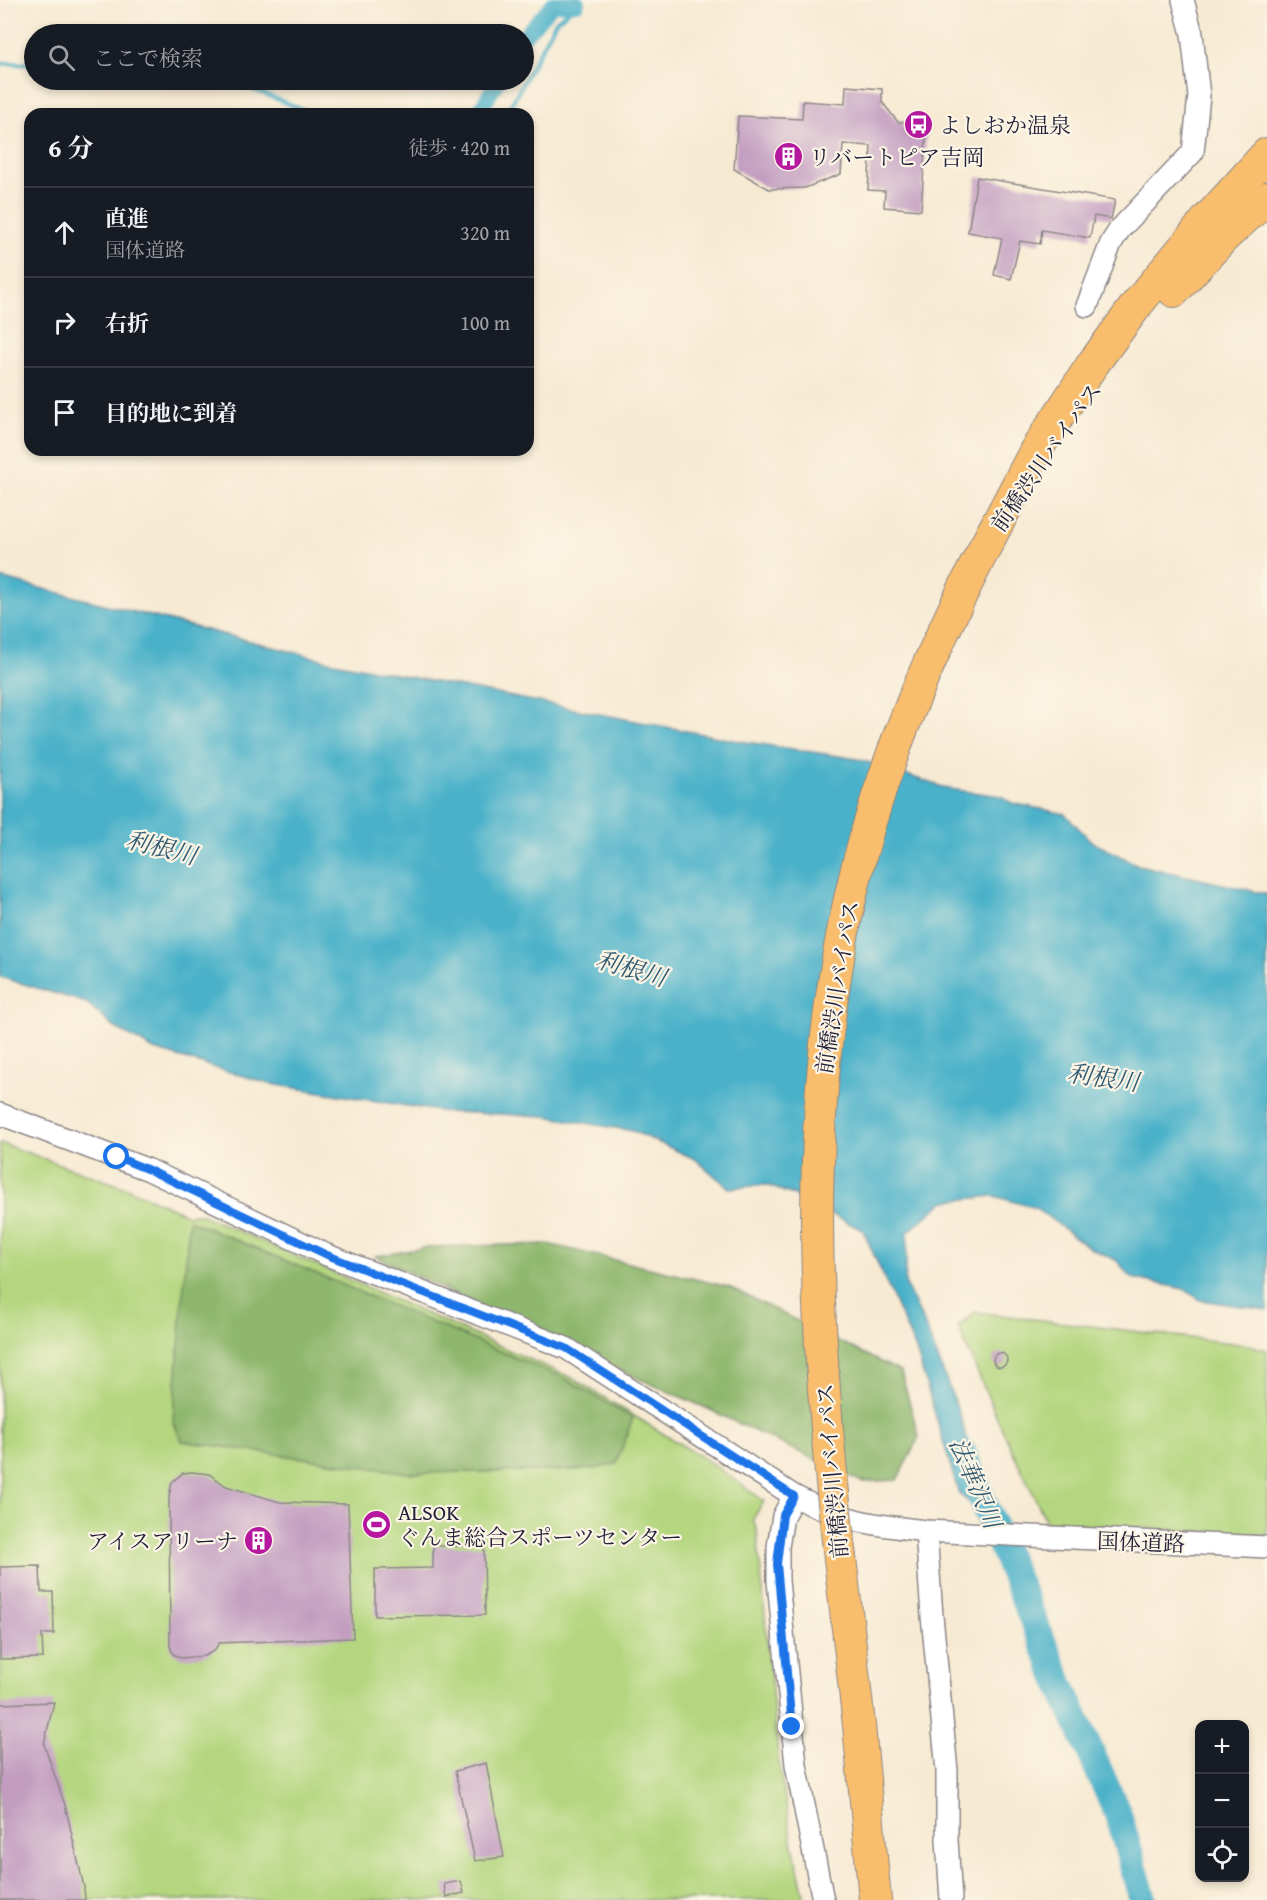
<!DOCTYPE html>
<html lang="ja">
<meta charset="utf-8">
<style>
:root{--surface:#171b24;--page:#242831;--text:#f1f3f6;--muted:#9ea1a6;--line:#363941}
body{margin:0;font-family:"Gentium Book Plus","Noto Serif JP",serif;background:var(--page);color:var(--text)}
.controls{position:absolute;right:18px;bottom:18px;display:grid;overflow:hidden;border-radius:12px;box-shadow:0 3px 9px #0003}
.controls button{width:54px;height:54px;display:grid;place-items:center;padding:0;border:0;border-bottom:2px solid var(--line);background:var(--surface);color:var(--text);font:30px sans-serif}
.stop{position:absolute;width:18px;height:18px;margin:-14px;border:4px solid #1a73e8;border-radius:50%;background:#fff}
.stop.end{background:#1a73e8;border-color:#fff;box-shadow:0 2px 6px #0008}
.list{margin:0;padding:0;list-style:none}
h2{display:flex;justify-content:space-between;align-items:center;height:78px;margin:0;padding:0 24px;font-size:26px}
h2 small{font-size:20px;font-weight:400;color:var(--muted)}
.list li{display:grid;grid-template-columns:39px 1fr auto;gap:18px;align-items:center;box-sizing:border-box;height:90px;padding:0 24px;border-top:2px solid var(--line)}
.list b{display:block;font-size:22px;white-space:nowrap}
.list p{margin:0;font-size:20px;white-space:nowrap;color:var(--muted)}
.list em{font-size:20px;font-style:normal;color:var(--muted)}
.icon{flex:none;width:33px;height:33px;fill:none;stroke:currentColor;stroke-width:2;stroke-linecap:round;stroke-linejoin:round}
.map{position:relative;flex:none;width:1267px;height:1900px;overflow:hidden}
.search{position:absolute;background:var(--surface);box-shadow:0 3px 9px #0003;left:24px;top:24px;width:510px;height:66px;display:flex;align-items:center;gap:15px;box-sizing:border-box;padding:0 21px;border-radius:33px;color:var(--muted);font-size:22px}
.panel{position:absolute;background:var(--surface);box-shadow:0 3px 9px #0003;left:24px;top:108px;width:510px;height:348px;border-radius:18px}
.map>svg:first-child{display:block}
</style>
<div class="map">
<svg width="1267" height="1900" viewBox="0 0 1267 1900">
<rect width="100%" height="100%" fill="#fcf5e5"/>
<filter id="ink" filterUnits="userSpaceOnUse"><feTurbulence type="fractalNoise" baseFrequency=".0167" numOctaves="2"/><feDisplacementMap in="SourceGraphic" scale="12" xChannelSelector="R" yChannelSelector="G"/><feConvolveMatrix kernelMatrix="1 2 1 2 8 2 1 2 1" color-interpolation-filters="sRGB"/></filter>
<filter id="wash" filterUnits="userSpaceOnUse"><feTurbulence type="fractalNoise" baseFrequency=".008" numOctaves="4" result="noise"/><feDisplacementMap in="SourceGraphic" scale="24" xChannelSelector="R" yChannelSelector="G"/><feGaussianBlur stdDeviation="1.35" result="paint"/><feColorMatrix in="noise" values="0 0 0 0 0 0 0 0 0 0 0 0 0 0 0 0 0 1.4 0 .05"/><feComposite in="paint" operator="in"/></filter>
<g filter="url(#wash)">
<rect width="100%" height="100%" fill="#f7ead3"/>
<g fill="#b3d67e" stroke="#6a7c5c" stroke-width="1.5">
<polygon points="0,1143 129,1189 188,1215 200,1214 572,1378 708,1461 764,1501 753,1519 757,1531 778,1755 791,1836 805,1900 0,1900"/>
<polygon points="975,1312 1248,1345 1267,1350 1267,1535 1047,1523 1002,1429 958,1327"/>
</g>
<g fill="#8eb76d" stroke="#586c54" stroke-width="1.5">
<polygon points="189,1220 564,1378 633,1418 616,1464 593,1469 554,1471 408,1473 182,1441 173,1421"/>
<polygon points="548,1244 729,1287 901,1372 919,1437 897,1480 862,1482 704,1407 532,1332 375,1256 429,1247"/>
</g>
<polygon fill="#4ab1c9" stroke="#366a82" stroke-width="1.5" points="0,578 329,661 733,740 858,759 949,789 1001,796 1012,803 1065,814 1092,842 1138,865 1267,894 1267,1310 1200,1300 1184,1289 1132,1278 1116,1260 1090,1248 1036,1208 994,1196 945,1201 908,1232 905,1283 924,1323 961,1418 978,1485 972,1504 959,1494 916,1350 863,1230 791,1194 766,1185 729,1188 695,1159 633,1131 544,1116 445,1112 271,1084 154,1050 112,1026 87,1003 0,977"/>
<g fill="none" stroke-linecap="round" stroke-linejoin="round">
<g stroke="#4ab1c9" stroke-width="4.5">
<polyline points="0,63 22,64 34,63"/>
<polyline points="229,80 314,114"/>
<polyline points="506,114 556,21 582,0"/>
</g>
<g stroke="#4ab1c9" stroke-width="16">
<polyline points="524,36 553,4 577,3"/>
<polyline points="478,114 498,80"/>
</g>
<polyline stroke="#4ab1c9" stroke-width="28" points="962,1452 1062,1688 1118,1814 1143,1900"/>
</g>
<g id="blocks">
<g fill="#c29dc1">
<polygon points="846,86 882,89 882,102 898,122 927,123 921,210 884,207 885,191 868,190 871,146 843,144 841,174 805,188 769,189 734,169 738,116 802,119 803,101 845,104"/>
<polygon points="977,177 1115,200 1111,219 1094,216 1090,238 1042,230 1040,244 1020,241 1011,279 994,275 1002,238 968,232"/>
<circle cx="1000" cy="1360" r="7"/>
<polygon points="192,1472 209,1474 226,1486 280,1502 348,1504 353,1638 219,1643 214,1651 204,1656 181,1658 173,1654 170,1646 169,1496 172,1482 183,1473"/>
<polygon points="433,1546 484,1546 485,1615 375,1616 375,1569 433,1568"/>
<polygon points="40,1566 41,1592 53,1592 54,1634 42,1634 43,1658 0,1659 0,1567"/>
<polygon points="54,1702 44,1744 65,1805 84,1887 85,1900 0,1900 0,1704"/>
<polygon points="486,1763 504,1857 475,1861 455,1771"/>
<polygon points="461,1881 464,1893 446,1897 444,1884"/>
</g>
</g>
</g>
<g filter="url(#ink)">
<use href="#blocks" fill-opacity="0" stroke="#8c8687" stroke-width="1.5"/>
<g fill="none" stroke-linecap="round" stroke-linejoin="round">
<defs>
<g id="minor">
<polyline points="1087,306 1111,243 1120,229 1193,152 1199,96 1192,34 1183,0"/>
<path d="M 0,1114 L 149,1170 L 327,1255 L 566,1348 L 794,1496 C 841,1521 874,1525 926,1531 L 1267,1547"/>
<polyline points="794,1496 783,1516 778,1547 778,1581 796,1765 823,1900"/>
<polyline points="926,1531 932,1616 947,1771 947,1840 951,1900"/>
</g>
<g id="highway">
<polyline points="1174,291 1223,238 1267,198"/>
<polyline points="1005,509 1036,450 1092,365 1138,303 1206,221 1267,154"/>
<polyline points="840,1558 859,1725 875,1900"/>
</g>
</defs>
<use href="#minor" stroke="#8c8687" stroke-width="24"/>
<use href="#highway" stroke="#8c8687" stroke-width="34"/>
<use href="#minor" stroke="#fff" stroke-width="21"/>
<use href="#highway" stroke="#f9be6d" stroke-width="32"/>
<defs>
<path id="highway-bridge" d="M 840,1558 C 815,1340 801,1118 849,903 C 879,764 938,634 1005,509"/>
</defs>
<use href="#highway-bridge" stroke="#8c8687" stroke-width="34" stroke-linecap="butt"/>
<use href="#highway-bridge" stroke="#f9be6d" stroke-width="32"/>
</g>
</g>
<g fill="none" stroke-linecap="round" stroke-linejoin="round" filter="url(#ink)">
<polyline stroke="#1a73e8" stroke-width="8" points="117,1157 149,1170 327,1255 566,1348 794,1496 783,1515 777,1564 792,1727"/>
</g>
<defs>
<symbol id="bus-disc" viewBox="-11 -11 22 22"><circle r="9.5" fill="#b5179e" stroke="#fcf5e5"/><path d="M-5-6H5V4H4V6H2V4H-2V6H-4V4H-5ZM-3.5-4V0h7V-4ZM-3.5 1.2v1.5H-2V1.2ZM2 1.2v1.5H3.5V1.2Z" fill="#fff"/></symbol>
<symbol id="building-disc" viewBox="-11 -11 22 22"><circle r="9.5" fill="#b5179e" stroke="#fcf5e5"/><path d="M-4-6H4V6H1V3H-1V6H-4ZM-2.5-4.3h1.7v1.8h-1.7ZM.8-4.3h1.7v1.8H.8ZM-2.5-1h1.7V.8h-1.7ZM.8-1h1.7V.8H.8Z" fill="#fff"/></symbol>
<symbol id="stadium-disc" viewBox="-11 -11 22 22"><circle r="9.5" fill="#b5179e" stroke="#fcf5e5"/><path d="M0-5a6.5 5 0 1 0 0 10a6.5 5 0 1 0 0-10ZM-3.5-1.8h7v3.6h-7Z" fill="#fff"/></symbol>
</defs>
<g fill-rule="evenodd">
<use href="#bus-disc" x="902" y="108" width="33" height="33"/>
<use href="#building-disc" x="772" y="140" width="33" height="33"/>
<use href="#stadium-disc" x="360" y="1508" width="33" height="33"/>
<use href="#building-disc" x="242" y="1524" width="33" height="33"/>
</g>
<g text-anchor="middle" stroke-width="4.5" stroke-linejoin="round" paint-order="stroke">
<g font-size="22" fill="#22223b" stroke="#fcf5e5" text-anchor="start">
<text x="939" y="133">よしおか温泉</text>
<text x="809" y="165">リバートピア吉岡</text>
<text x="398" y="1520">ALSOK<tspan x="398" dy="25">ぐんま総合スポーツセンター</tspan></text>
<text x="238" y="1549" text-anchor="end">アイスアリーナ</text>
</g>
<g font-size="22" fill="#22223b" stroke="#fcf5e5">
<text transform="translate(1046 457) rotate(-55)" y="8">前橋渋川バイパス</text>
<text transform="translate(837 987) rotate(-81)" y="8">前橋渋川バイパス</text>
<text transform="translate(832 1471) rotate(-95)" y="8">前橋渋川バイパス</text>
<text transform="translate(1141 1542) rotate(2)" y="8">国体道路</text>
</g>
<g font-size="24" font-style="italic" fill="#325b74" stroke="#fcf5e5">
<text transform="translate(161 848) rotate(14)" y="8">利根川</text>
<text transform="translate(631 969) rotate(16)" y="8">利根川</text>
<text transform="translate(1103 1078) rotate(8)" y="8">利根川</text>
<text transform="translate(975 1483) rotate(67)" y="8">法華沢川</text>
</g>
</g>
</svg>
<div class="controls">
<button>+</button>
<button>−</button>
<button><svg class="icon" aria-label="locate" viewBox="0 0 24 24"><circle cx="12" cy="12" r="6"/><path d="M12 2v4M12 18v4M2 12h4M18 12h4"/></svg></button>
</div>
<div class="stop" style="left:117px;top:1157px"></div>
<div class="stop end" style="left:792px;top:1727px"></div>
<div class="search"><svg class="icon" aria-label="search" viewBox="0 0 24 24"><circle cx="10" cy="10" r="6"/><path d="M15 15l6 6"/></svg>ここで検索</div>
<section class="panel">
<h2>6 分<small>徒歩 · 420 m</small></h2>
<ul class="list">
<li><svg class="icon" aria-label="ahead" viewBox="0 0 24 24"><path d="M12 20V5M6 11l6-6 6 6"/></svg><div><b>直進</b><p>国体道路</p></div><em>320 m</em></li>
<li><svg class="icon" aria-label="right" viewBox="0 0 24 24"><path d="M7 20v-9h11M14 6l5 5-5 5"/></svg><div><b>右折</b></div><em>100 m</em></li>
<li><svg class="icon" aria-label="arrive" viewBox="0 0 24 24"><path d="M6 21V4h12l-3 4 3 4H6"/></svg><div><b>目的地に到着</b></div></li>
</ul>
</section>
</div>
